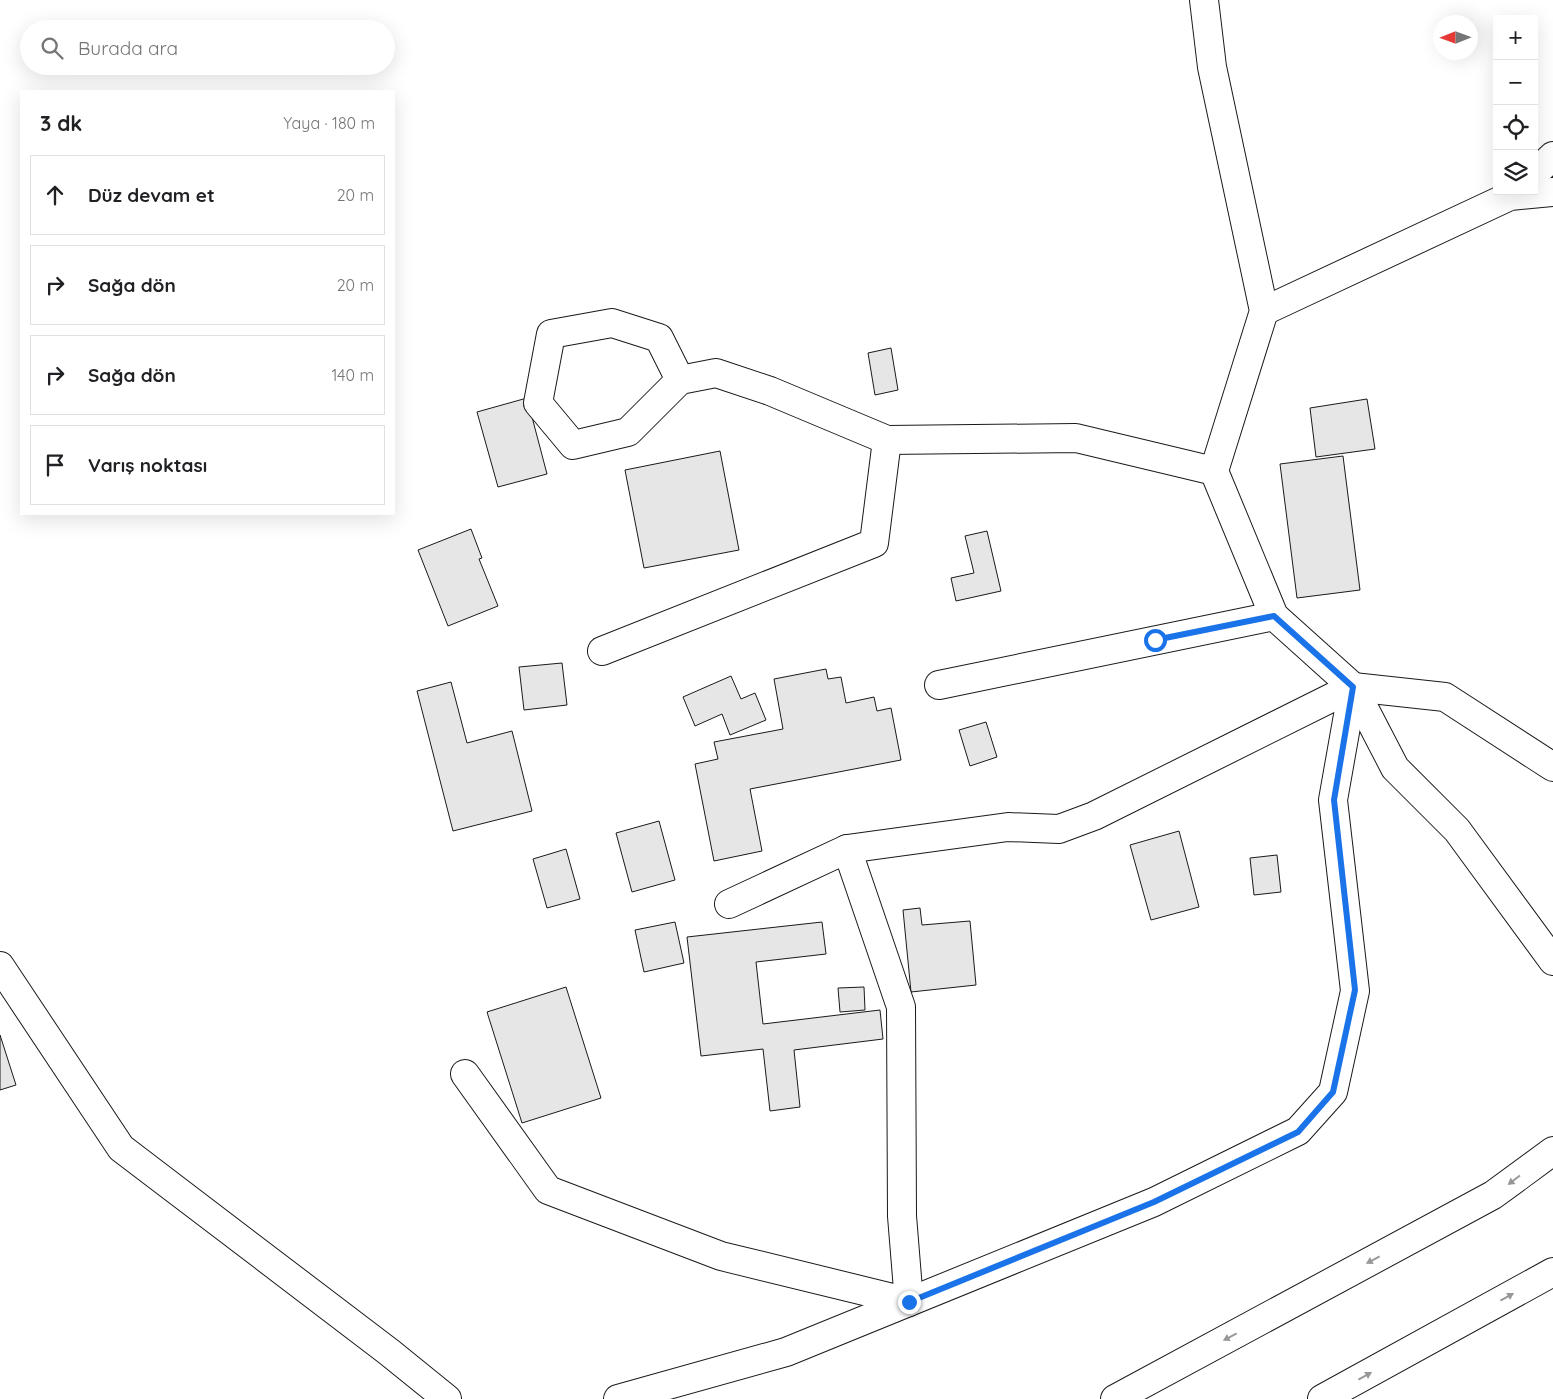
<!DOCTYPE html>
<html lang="tr">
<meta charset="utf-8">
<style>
:root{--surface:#fff;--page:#f6f6f6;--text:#202124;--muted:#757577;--line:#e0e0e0}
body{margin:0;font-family:Quicksand,sans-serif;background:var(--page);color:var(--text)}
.controls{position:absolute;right:15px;top:15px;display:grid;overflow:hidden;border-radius:0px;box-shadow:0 5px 20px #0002}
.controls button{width:45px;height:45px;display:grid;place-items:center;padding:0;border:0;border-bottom:1px solid var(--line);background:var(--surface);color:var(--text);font:25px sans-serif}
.compass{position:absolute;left:1433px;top:15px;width:45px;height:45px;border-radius:50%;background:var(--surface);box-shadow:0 5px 20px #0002;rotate:269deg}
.stop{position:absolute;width:15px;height:15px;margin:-11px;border:4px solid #1a73e8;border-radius:50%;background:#fff}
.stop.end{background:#1a73e8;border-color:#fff;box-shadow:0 1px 5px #0008}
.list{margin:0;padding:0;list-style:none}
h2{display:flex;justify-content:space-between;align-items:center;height:65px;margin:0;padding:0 20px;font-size:21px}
h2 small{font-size:16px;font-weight:400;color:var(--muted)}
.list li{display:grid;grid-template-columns:32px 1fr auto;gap:15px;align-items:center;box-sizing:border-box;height:80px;margin:0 10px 10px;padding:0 10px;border:1px solid var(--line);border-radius:0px}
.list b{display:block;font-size:19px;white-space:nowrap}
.list em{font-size:16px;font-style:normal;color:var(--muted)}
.icon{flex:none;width:28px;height:28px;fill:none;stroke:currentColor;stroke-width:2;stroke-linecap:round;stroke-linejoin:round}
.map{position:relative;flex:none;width:1553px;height:1399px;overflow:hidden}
.search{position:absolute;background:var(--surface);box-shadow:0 5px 20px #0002;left:20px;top:20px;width:375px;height:55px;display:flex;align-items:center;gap:12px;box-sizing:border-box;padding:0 18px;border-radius:28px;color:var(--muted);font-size:19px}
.panel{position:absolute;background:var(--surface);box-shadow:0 5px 20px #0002;left:20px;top:90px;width:375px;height:425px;border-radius:0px}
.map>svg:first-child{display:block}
</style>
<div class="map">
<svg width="1553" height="1399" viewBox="0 0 1553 1399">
<rect width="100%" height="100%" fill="#fff"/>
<g fill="#e6e6e6" stroke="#1a1a1a">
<polygon points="891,348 898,390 875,395 868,353"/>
<polygon points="527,398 547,474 498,487 477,412"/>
<polygon points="1367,399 1375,449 1316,457 1310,408"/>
<polygon points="720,451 739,550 644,568 625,470"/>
<polygon points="1343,456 1360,590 1297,598 1280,464"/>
<polygon points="471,529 482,558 479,559 498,606 448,626 418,550"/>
<polygon points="987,531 1001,591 956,601 951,578 974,573 965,536"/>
<polygon points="562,663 567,705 524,710 519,667"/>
<polygon points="826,669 828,679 841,677 846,703 874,697 877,711 891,708 901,760 750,789 762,851 714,861 695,764 718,759 714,742 783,729 774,679"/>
<polygon points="731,676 741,699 755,693 766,720 730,735 722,714 695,726 683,697"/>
<polygon points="451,682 467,743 512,731 532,811 453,831 417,691"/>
<polygon points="986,722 997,757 970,766 959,730"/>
<polygon points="659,821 675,880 632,892 616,833"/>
<polygon points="1179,831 1199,907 1151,920 1130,845"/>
<polygon points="566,849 580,899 547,908 533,859"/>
<polygon points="1277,855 1281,892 1254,895 1250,858"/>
<polygon points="920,908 922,925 970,921 976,985 911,992 903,910"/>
<polygon points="675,922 684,963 644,972 635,930"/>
<polygon points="822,922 826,954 756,962 763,1024 880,1010 883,1039 794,1050 800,1107 770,1111 763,1049 701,1056 687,937"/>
<polygon points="566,987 601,1098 522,1123 487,1012"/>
<polygon points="864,987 865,1010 840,1012 838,988"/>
<polygon points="0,1035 16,1085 0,1090"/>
</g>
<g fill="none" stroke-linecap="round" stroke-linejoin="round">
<defs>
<g id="minor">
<polyline points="1534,174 1553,156"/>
<polyline points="1264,311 1510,196 1553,192"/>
<polyline points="680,380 628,432 573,445 538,403 551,334 612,323 659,338 680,380 716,373 770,391 887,440 1076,438 1214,471"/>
<polyline points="602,651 874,543 887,440"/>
<polyline points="939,685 1274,616"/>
<polyline points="1353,687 1395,768 1457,830 1553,961"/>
<polyline points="729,904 847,849 1008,827 1059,829 1094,816 1353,687 1445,697 1553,767"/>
<polyline points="0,966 121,1148 389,1352 447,1399"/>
<polyline points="465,1074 548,1190 721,1256 909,1302 902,1216 901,1007 847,849"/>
<polyline points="618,1399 786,1352 1154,1202 1298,1131 1333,1092 1355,991 1333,800 1353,687 1274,616 1214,471 1264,311 1212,67 1204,0"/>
</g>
<g id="highway">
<polyline points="1115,1399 1493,1195 1553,1151"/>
<polyline points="1322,1399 1553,1272"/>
</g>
</defs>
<use href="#minor" stroke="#1a1a1a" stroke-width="30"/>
<use href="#highway" stroke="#1a1a1a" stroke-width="30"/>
<use href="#minor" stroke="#fff" stroke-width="28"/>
<use href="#highway" stroke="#fff" stroke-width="28"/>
</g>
<defs><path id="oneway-solid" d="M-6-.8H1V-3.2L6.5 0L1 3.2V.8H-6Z" transform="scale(1.25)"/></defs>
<g fill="#989898">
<use href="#oneway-solid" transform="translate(1514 1180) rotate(143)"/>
<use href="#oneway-solid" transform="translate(1373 1260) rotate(152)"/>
<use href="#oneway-solid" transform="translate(1507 1297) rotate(-29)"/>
<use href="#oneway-solid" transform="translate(1230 1337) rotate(152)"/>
<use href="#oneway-solid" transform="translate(1365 1376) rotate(-29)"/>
</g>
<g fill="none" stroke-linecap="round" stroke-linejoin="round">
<polyline stroke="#1a73e8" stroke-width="6" points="909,1302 1154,1202 1298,1132 1333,1092 1355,990 1334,800 1353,687 1274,616 1155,640"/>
</g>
</svg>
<div class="controls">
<button>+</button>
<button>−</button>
<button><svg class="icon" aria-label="locate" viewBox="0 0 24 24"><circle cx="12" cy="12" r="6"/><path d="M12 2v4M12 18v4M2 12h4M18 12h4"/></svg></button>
<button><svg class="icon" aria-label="layers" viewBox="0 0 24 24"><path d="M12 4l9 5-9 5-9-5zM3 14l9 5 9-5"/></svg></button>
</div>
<svg class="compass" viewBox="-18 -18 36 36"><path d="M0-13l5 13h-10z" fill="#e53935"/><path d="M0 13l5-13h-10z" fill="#757577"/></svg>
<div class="stop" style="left:1155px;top:640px"></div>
<div class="stop end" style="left:909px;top:1302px"></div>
<div class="search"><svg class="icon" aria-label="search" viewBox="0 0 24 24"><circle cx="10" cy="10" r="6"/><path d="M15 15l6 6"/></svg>Burada ara</div>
<section class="panel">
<h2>3 dk<small>Yaya · 180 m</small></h2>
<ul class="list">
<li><svg class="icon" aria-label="ahead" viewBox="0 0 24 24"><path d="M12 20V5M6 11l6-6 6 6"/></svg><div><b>Düz devam et</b></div><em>20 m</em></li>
<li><svg class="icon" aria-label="right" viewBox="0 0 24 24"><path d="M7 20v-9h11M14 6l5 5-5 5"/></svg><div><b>Sağa dön</b></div><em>20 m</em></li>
<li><svg class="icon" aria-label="right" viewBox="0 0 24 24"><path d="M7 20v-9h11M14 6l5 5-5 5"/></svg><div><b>Sağa dön</b></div><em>140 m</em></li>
<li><svg class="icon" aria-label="arrive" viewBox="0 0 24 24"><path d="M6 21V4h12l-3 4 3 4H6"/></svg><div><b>Varış noktası</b></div></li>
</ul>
</section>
</div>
